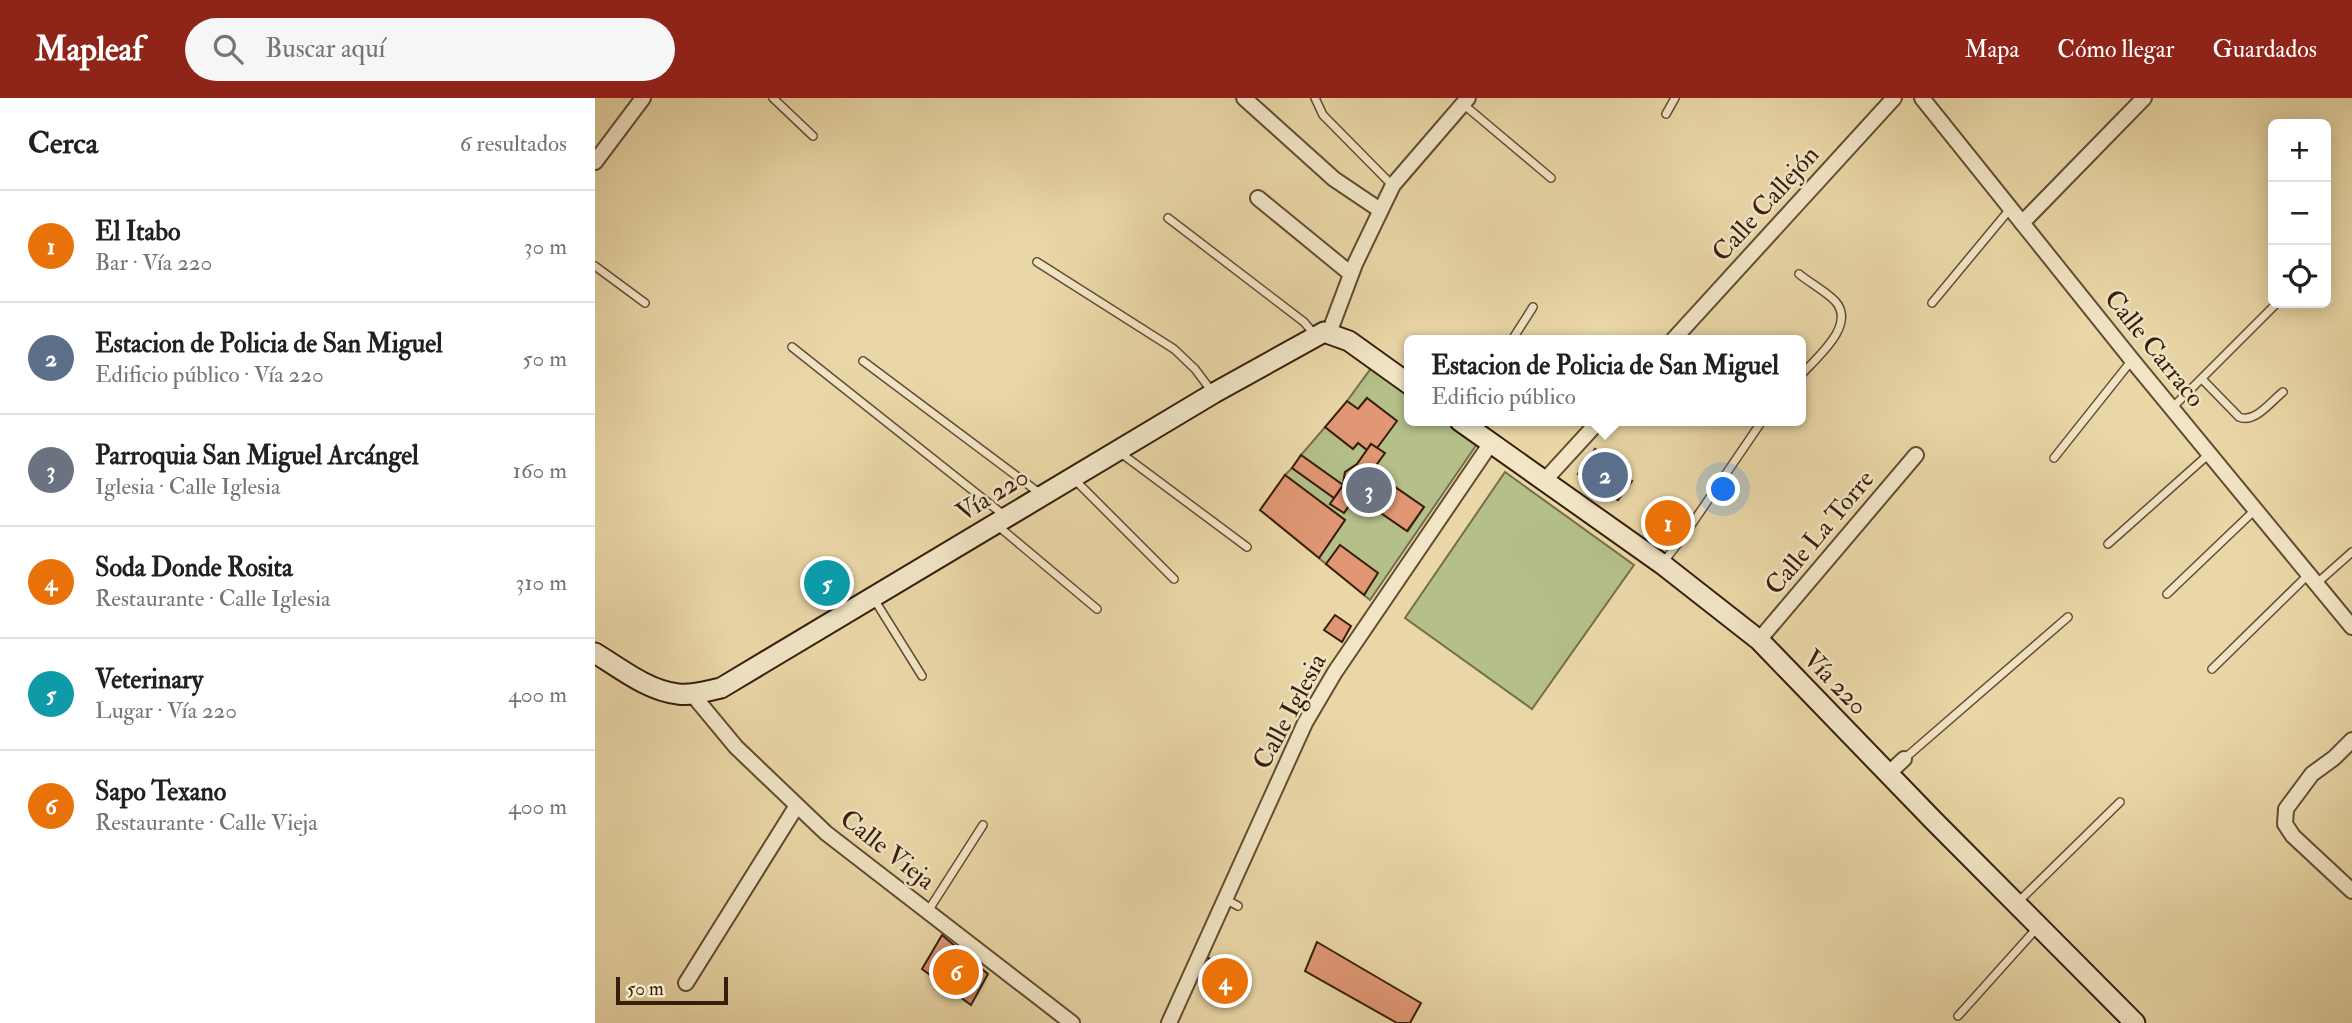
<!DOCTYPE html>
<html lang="es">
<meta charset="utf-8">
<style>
:root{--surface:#fff;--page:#f6f6f6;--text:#202124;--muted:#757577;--line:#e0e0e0;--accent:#8f2418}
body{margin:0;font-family:"IM FELL Double Pica",serif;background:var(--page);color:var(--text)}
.controls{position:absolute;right:21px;top:21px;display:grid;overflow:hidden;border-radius:10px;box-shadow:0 4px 18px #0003}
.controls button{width:63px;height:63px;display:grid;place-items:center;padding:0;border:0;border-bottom:2px solid var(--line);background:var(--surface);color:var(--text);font:35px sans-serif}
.scale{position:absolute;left:21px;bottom:18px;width:112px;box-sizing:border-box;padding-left:7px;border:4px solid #361e0b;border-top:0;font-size:19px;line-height:24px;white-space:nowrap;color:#361e0b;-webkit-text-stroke:5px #f1e5c6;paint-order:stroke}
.you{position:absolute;left:1129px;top:392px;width:24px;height:24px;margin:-18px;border:5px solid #fff;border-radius:50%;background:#1a73e8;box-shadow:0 0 0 10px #1a73e833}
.badge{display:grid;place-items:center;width:46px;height:46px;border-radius:50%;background:var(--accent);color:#fff;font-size:23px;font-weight:700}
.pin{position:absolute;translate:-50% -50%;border:4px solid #fff;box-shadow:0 2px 7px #0006}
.popup{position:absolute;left:809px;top:237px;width:402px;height:91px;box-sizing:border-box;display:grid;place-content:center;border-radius:10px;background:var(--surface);filter:drop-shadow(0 2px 5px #0005);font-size:23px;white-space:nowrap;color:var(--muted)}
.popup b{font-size:26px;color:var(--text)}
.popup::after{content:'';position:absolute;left:50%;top:100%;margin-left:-14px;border:14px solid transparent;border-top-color:var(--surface)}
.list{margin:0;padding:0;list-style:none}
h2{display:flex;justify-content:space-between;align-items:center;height:91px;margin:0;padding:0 28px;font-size:30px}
h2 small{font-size:23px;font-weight:400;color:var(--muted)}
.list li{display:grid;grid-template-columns:46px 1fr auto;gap:21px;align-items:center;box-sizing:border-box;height:112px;padding:0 28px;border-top:2px solid var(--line)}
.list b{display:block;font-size:26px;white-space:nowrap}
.list p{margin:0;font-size:23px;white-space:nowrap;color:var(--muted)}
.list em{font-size:23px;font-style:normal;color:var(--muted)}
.icon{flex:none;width:38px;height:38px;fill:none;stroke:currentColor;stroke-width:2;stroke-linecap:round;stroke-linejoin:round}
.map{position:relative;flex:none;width:1757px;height:925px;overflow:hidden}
header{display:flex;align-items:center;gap:42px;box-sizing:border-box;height:98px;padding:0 35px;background:var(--accent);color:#fff}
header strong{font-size:33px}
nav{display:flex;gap:38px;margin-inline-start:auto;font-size:24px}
.search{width:490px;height:63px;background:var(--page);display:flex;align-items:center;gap:18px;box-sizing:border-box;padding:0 24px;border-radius:38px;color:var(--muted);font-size:26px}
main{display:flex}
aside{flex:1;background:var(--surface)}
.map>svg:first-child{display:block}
</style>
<header>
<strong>Mapleaf</strong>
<div class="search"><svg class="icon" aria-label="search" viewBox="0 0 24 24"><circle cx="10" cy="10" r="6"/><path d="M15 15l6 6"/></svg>Buscar aquí</div>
<nav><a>Mapa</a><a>Cómo llegar</a><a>Guardados</a></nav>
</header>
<main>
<aside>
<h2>Cerca<small>6 resultados</small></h2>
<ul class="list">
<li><span class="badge" style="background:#e8710a">1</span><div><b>El Itabo</b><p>Bar · Vía 220</p></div><em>30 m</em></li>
<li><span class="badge" style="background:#5c6f8a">2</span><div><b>Estacion de Policia de San Miguel</b><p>Edificio público · Vía 220</p></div><em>50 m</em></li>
<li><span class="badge" style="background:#6b7280">3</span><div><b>Parroquia San Miguel Arcángel</b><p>Iglesia · Calle Iglesia</p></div><em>160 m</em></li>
<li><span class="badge" style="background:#e8710a">4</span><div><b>Soda Donde Rosita</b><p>Restaurante · Calle Iglesia</p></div><em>310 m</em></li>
<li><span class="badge" style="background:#0f9aa8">5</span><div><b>Veterinary</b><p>Lugar · Vía 220</p></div><em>400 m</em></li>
<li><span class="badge" style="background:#e8710a">6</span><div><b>Sapo Texano</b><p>Restaurante · Calle Vieja</p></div><em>400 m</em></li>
</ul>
</aside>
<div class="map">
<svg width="1757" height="925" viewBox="0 0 1757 925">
<rect width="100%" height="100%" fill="#ead7a7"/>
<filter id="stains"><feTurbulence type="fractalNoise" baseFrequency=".00286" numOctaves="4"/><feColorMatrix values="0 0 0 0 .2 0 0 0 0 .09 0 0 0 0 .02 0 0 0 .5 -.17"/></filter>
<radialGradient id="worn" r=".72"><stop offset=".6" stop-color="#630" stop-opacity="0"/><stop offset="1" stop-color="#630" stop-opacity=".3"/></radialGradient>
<g fill="#b4bf89" stroke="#756e4a" stroke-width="2">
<polygon points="777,269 814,296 814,323 851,323 882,346 775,502 769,497 782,475 746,448 731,466 724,460 750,422 690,377 697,370 739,400 735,406 749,415 761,398 813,433 829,409 777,373 789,355 782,350 801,323 772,300 763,311 752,303"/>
<polygon points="730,329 758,350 763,345 772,352 762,366 750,374 748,387 706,357"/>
<polygon points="910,374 1039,467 937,611 810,520"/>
</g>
<g fill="#e19774" stroke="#361e0b" stroke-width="2">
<polygon points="772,300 802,323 782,350 776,346 772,352 763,345 758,351 730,329 752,303 763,311"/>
<polygon points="776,346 790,355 777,373 829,409 812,433 761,398 749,415 735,406 748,387 750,374 762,366"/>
<polygon points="1000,351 1014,362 994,385 983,376"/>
<polygon points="706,357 748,387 739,400 697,370"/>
<polygon points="1014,362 1024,370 1007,395 994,385"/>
<polygon points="1024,370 1037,383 1023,402 1007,395"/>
<polygon points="690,377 750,422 724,460 665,412"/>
<polygon points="1073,403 1093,420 1073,443 1055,429"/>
<polygon points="745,447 783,475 769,497 731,466"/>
<polygon points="235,466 251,492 230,506 212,479"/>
<polygon points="740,517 756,528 747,544 729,532"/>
<polygon points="347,837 393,876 376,907 327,871"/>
<polygon points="722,844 826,905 815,925 802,925 710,873"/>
<polygon points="614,860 654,886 646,901 604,879"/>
</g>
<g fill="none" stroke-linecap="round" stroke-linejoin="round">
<defs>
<g id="lane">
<polyline points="178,0 218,38"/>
<polyline points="720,0 728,17 797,87"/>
<polyline points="868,6 956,80"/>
<polyline points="1071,16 1080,0"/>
<polyline points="573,120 709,224 720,237"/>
<polyline points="442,164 579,251 600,271 618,295"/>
<polyline points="0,168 50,205"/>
<path d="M 1204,176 C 1215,185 1230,193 1240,203 C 1262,227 1222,259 1206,277"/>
<polyline points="1337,205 1415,111"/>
<polyline points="917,242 938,209"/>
<polyline points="197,249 410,418"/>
<polyline points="268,263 447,397"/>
<path d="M 1607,281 L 1644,319 C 1660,326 1676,303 1688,294"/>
<polyline points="1577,310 1682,205"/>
<polyline points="523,353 652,449"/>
<polyline points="1459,360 1537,262"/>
<polyline points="480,382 579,481"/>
<polyline points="403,428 502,511"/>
<polyline points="1513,446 1614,356"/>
<polyline points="1067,466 1088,439 1167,323"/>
<polyline points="1721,486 1757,454"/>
<polyline points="1572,496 1660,412"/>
<polyline points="279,501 327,578"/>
<polyline points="1617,571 1713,477"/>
<polyline points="1309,661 1473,519"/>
<polyline points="630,801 643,808"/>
<polyline points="1422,805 1525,704"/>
<polyline points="333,813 388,727"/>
<polyline points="1363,918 1441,831"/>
</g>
<g id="street">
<polyline points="649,0 739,81 785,112"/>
<polyline points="1327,0 1537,262 1757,529"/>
<polyline points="0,64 48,0"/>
<polyline points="663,100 756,176"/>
<polyline points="1427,125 1549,0"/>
<polyline points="734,235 760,166 798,87 873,0"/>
<polyline points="1078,242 1299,0"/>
<polyline points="949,383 1004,323"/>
<polyline points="1164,542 1321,357"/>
<polyline points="97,596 141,649 231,735 477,925"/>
<polyline points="1757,642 1739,660 1717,676 1691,711 1690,726 1698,738 1757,793"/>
<polyline points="1293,676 1309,661"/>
<polyline points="91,885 201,709"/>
<polyline points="574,925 710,625 740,574 896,345"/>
</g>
<g id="secondary">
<polyline points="865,323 1067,466 1164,542 1339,723 1540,925"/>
<path d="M 0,555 C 25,570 53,593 83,596 C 97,598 112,593 126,590 L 619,295 L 729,234 L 754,243 L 814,286"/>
</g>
</defs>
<use href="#lane" stroke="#634c32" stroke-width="10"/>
<use href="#street" stroke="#634c32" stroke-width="18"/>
<use href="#secondary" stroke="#361e0b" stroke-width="23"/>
<use href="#lane" stroke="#f1e5c6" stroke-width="7"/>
<use href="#street" stroke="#f1e5c6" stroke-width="14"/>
<use href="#secondary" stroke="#f1e5c6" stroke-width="19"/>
</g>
<g text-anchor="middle" stroke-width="5" stroke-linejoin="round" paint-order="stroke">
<g font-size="26" fill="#361e0b" stroke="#f1e5c6">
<text transform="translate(1170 105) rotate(-48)" y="9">Calle Callejón</text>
<text transform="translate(1560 250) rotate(51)" y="9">Calle Carraco</text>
<text transform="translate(397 396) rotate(-31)" y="9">Vía 220</text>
<text transform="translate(1224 434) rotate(-50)" y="9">Calle La Torre</text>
<text transform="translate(1241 584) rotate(46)" y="9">Vía 220</text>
<text transform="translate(694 613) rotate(-62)" y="9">Calle Iglesia</text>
<text transform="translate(293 751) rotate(38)" y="9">Calle Vieja</text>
</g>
</g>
<rect width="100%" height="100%" filter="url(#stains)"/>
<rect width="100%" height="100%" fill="url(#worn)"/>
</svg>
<div class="controls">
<button>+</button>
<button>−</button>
<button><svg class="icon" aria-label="locate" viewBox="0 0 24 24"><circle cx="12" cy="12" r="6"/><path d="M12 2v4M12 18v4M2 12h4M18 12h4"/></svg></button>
</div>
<div class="scale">50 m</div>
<div class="you"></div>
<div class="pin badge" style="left:1073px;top:425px;background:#e8710a">1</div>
<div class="pin badge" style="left:1010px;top:377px;background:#5c6f8a">2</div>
<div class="popup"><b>Estacion de Policia de San Miguel</b>Edificio público</div>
<div class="pin badge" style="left:774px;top:392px;background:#6b7280">3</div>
<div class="pin badge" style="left:630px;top:883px;background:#e8710a">4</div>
<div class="pin badge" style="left:232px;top:485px;background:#0f9aa8">5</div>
<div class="pin badge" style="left:361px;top:874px;background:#e8710a">6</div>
</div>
</main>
